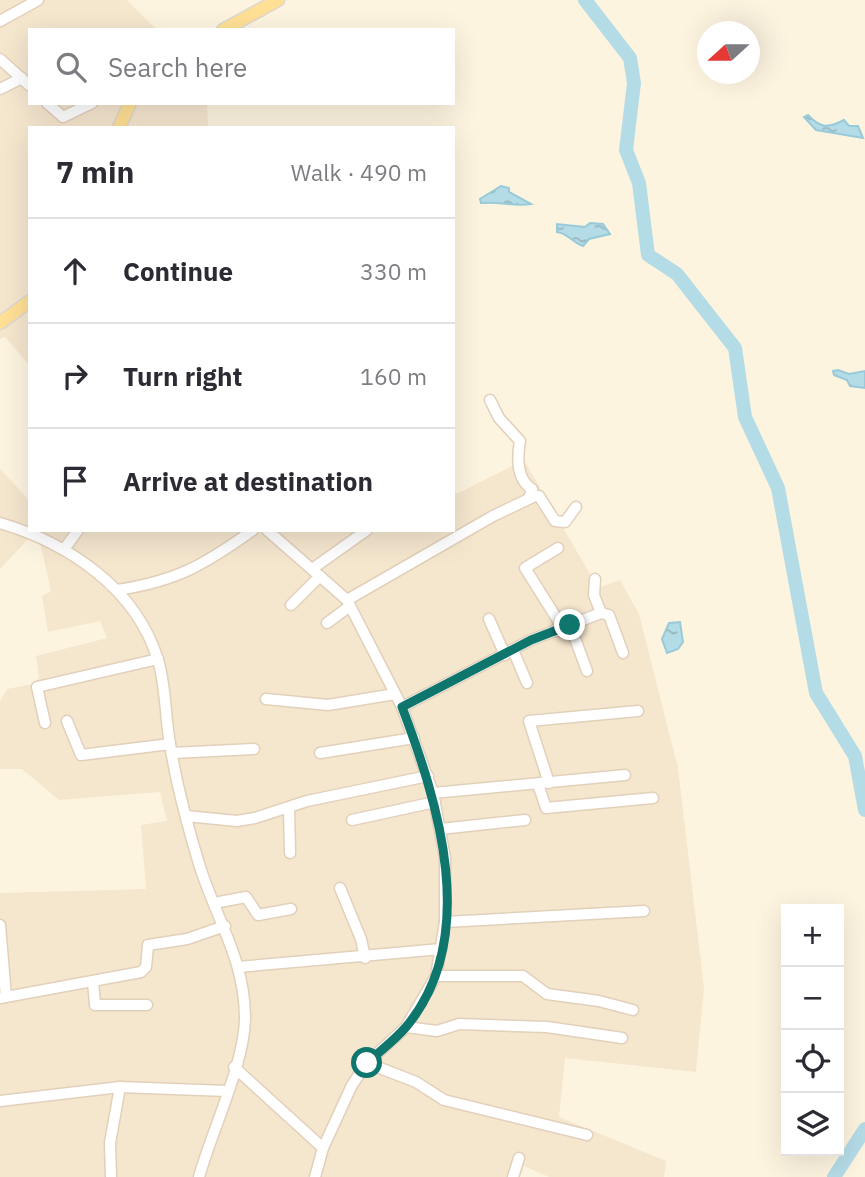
<!DOCTYPE html>
<meta charset="utf-8">
<style>
:root{--surface:#fff;--page:#f2f2f3;--text:#2b2b33;--muted:#7c7c81;--line:#e1e1e2}
body{margin:0;font-family:"IBM Plex Sans",sans-serif;background:var(--page);color:var(--text)}
.controls{position:absolute;right:21px;bottom:21px;display:grid;overflow:hidden;border-radius:0px;box-shadow:0 7px 28px #0002}
.controls button{width:63px;height:63px;display:grid;place-items:center;padding:0;border:0;border-bottom:2px solid var(--line);background:var(--surface);color:var(--text);font:35px sans-serif}
.compass{position:absolute;left:697px;top:21px;width:63px;height:63px;border-radius:50%;background:var(--surface);box-shadow:0 7px 28px #0002;rotate:249deg}
.stop{position:absolute;width:21px;height:21px;margin:-16px;border:5px solid #0f766e;border-radius:50%;background:#fff}
.stop.end{background:#0f766e;border-color:#fff;box-shadow:0 2px 7px #0008}
.list{margin:0;padding:0;list-style:none}
h2{display:flex;justify-content:space-between;align-items:center;height:91px;margin:0;padding:0 28px;font-size:30px}
h2 small{font-size:23px;font-weight:400;color:var(--muted)}
.list li{display:grid;grid-template-columns:46px 1fr auto;gap:21px;align-items:center;box-sizing:border-box;height:105px;padding:0 28px;border-top:2px solid var(--line)}
.list b{display:block;font-size:26px;white-space:nowrap}
.list em{font-size:23px;font-style:normal;color:var(--muted)}
.icon{flex:none;width:38px;height:38px;fill:none;stroke:currentColor;stroke-width:2;stroke-linecap:round;stroke-linejoin:round}
.map{position:relative;flex:none;width:865px;height:1177px;overflow:hidden}
.search{position:absolute;background:var(--surface);box-shadow:0 7px 28px #0002;left:28px;top:28px;width:427px;height:77px;display:flex;align-items:center;gap:18px;box-sizing:border-box;padding:0 24px;border-radius:0px;color:var(--muted);font-size:26px}
.panel{position:absolute;background:var(--surface);box-shadow:0 7px 28px #0002;left:28px;top:126px;width:427px;height:406px;border-radius:0px}
.map>svg:first-child{display:block}
</style>
<div class="map">
<svg width="865" height="1177" viewBox="0 0 865 1177">
<defs>
<pattern id="water-ripples" width="26" height="14" patternUnits="userSpaceOnUse" patternTransform="scale(1.75)"><rect width="26" height="14" fill="#b4dce7"/><path d="M2 4q2-2 4 0t4 0M15 11q2-2 4 0t4 0" fill="none" stroke="#97b5bd"/></pattern>
</defs>
<rect width="100%" height="100%" fill="#fdf4e0"/>
<g fill="#f5e6ce">
<polygon points="0,0 127,0 157,30 30,30 30,103 207,103 208,128 30,128 30,366 5,337 0,339"/>
<polygon points="524,460 598,588 620,580 639,614 678,768 704,988 696,1072 565,1058 559,1117 666,1161 664,1177 549,1177 524,1166 520,1177 0,1177 0,893 146,889 141,825 167,821 160,792 59,800 22,769 0,769 0,701 7,689 33,684 39,678 36,656 107,638 100,621 48,632 42,596 51,591 40,542 29,538 0,569 0,469 30,501 30,530 453,530 453,489 457,494"/>
</g>
<g fill="url(#water-ripples)" stroke="#99cad9" stroke-width="2">
<path d="M 808,115 C 821,129 829,128 844,120 L 849,126 L 858,126 L 863,138 L 816,130 L 804,117 Z"/>
<path d="M 501,186 L 509,188 L 509,192 L 531,204 C 513,207 500,201 481,203 L 480,199 Z"/>
<path d="M 590,223 L 603,224 L 610,234 L 589,239 L 583,246 C 573,243 569,234 557,232 L 557,224 L 585,227 Z"/>
<polygon points="838,370 849,374 865,371 865,388 850,386 847,380 834,375 833,371"/>
<polygon points="680,622 683,642 678,649 667,653 662,639 669,623"/>
</g>
<g fill="none" stroke-linecap="round" stroke-linejoin="round">
<g stroke="#b4dce7" stroke-width="14">
<polyline points="585,0 630,58 634,83 626,150 639,183 648,255 677,274 735,348 745,417 778,488 816,693 855,756 865,810"/>
<polyline points="834,1177 865,1129"/>
</g>
<defs>
<g id="minor">
<polyline points="0,21 38,0"/>
<polyline points="0,59 30,86"/>
<polyline points="0,89 22,78"/>
<polyline points="47,103 63,117 92,103"/>
<path d="M 490,400 L 499,418 L 520,441 C 517,458 516,479 532,489 L 529,498"/>
<path d="M 0,523 C 68,543 136,588 158,660 C 166,686 165,716 170,744 C 176,782 186,820 197,857 C 213,915 245,956 245,1019 C 244,1065 212,1130 199,1177"/>
<polyline points="267,530 347,600 402,707 433,793 445,858 445,922 436,976 406,1027 367,1063 352,1085 323,1148 315,1177"/>
<polyline points="65,548 78,530"/>
<polyline points="558,548 525,568 559,622 558,631"/>
<polyline points="312,569 367,530"/>
<polyline points="595,579 594,595 601,613"/>
<path d="M 117,590 C 177,581 204,565 253,530"/>
<polyline points="347,600 493,516 535,496 539,496 555,521 565,522 576,507"/>
<polyline points="291,605 320,576"/>
<polyline points="489,619 505,655"/>
<polyline points="327,623 350,606"/>
<polyline points="570,625 587,671"/>
<polyline points="513,650 527,683"/>
<polyline points="266,699 328,705 395,694"/>
<polyline points="402,707 531,640 601,613 609,615 623,653"/>
<polyline points="67,721 81,755 170,744"/>
<polyline points="45,723 37,687 158,659"/>
<polyline points="172,753 254,749"/>
<polyline points="320,753 414,738"/>
<polyline points="549,783 529,721 638,711"/>
<polyline points="538,784 546,808 653,798"/>
<polyline points="433,793 625,775"/>
<polyline points="289,808 290,853"/>
<polyline points="186,816 237,821 255,818 307,801 428,776"/>
<polyline points="352,820 435,802"/>
<polyline points="440,829 525,820"/>
<polyline points="340,888 361,939 365,958"/>
<polyline points="214,903 246,897 258,915 291,909"/>
<polyline points="445,922 644,911"/>
<polyline points="0,925 6,997"/>
<polyline points="238,967 441,949"/>
<polyline points="436,976 523,976 547,994 599,1001 633,1010"/>
<polyline points="93,981 95,1005 147,1005"/>
<polyline points="0,998 141,972 146,967 148,945 187,939 225,926"/>
<polyline points="406,1027 437,1031 459,1024 547,1027 622,1038"/>
<polyline points="367,1063 416,1082 444,1100 587,1135"/>
<polyline points="234,1067 323,1148"/>
<polyline points="0,1101 120,1087 227,1091"/>
<polyline points="111,1177 110,1143 120,1087"/>
<polyline points="513,1177 519,1158"/>
</g>
<g id="major">
<polyline points="223,30 278,0"/>
<polyline points="119,128 130,103"/>
<polyline points="0,323 30,301"/>
</g>
</defs>
<use href="#minor" stroke="#e2d0bb" stroke-width="13"/>
<use href="#major" stroke="#ded7d3" stroke-width="15"/>
<use href="#minor" stroke="#fff" stroke-width="10"/>
<use href="#major" stroke="#ffe095" stroke-width="12"/>
</g>
<g fill="none" stroke-linecap="round" stroke-linejoin="round">
<path stroke="#0f766e" stroke-width="9" d="M 367,1063 C 380,1051 395,1040 406,1027 C 481,938 438,802 402,707 L 531,640 L 570,625"/>
</g>
</svg>
<div class="controls">
<button>+</button>
<button>−</button>
<button><svg class="icon" aria-label="locate" viewBox="0 0 24 24"><circle cx="12" cy="12" r="6"/><path d="M12 2v4M12 18v4M2 12h4M18 12h4"/></svg></button>
<button><svg class="icon" aria-label="layers" viewBox="0 0 24 24"><path d="M12 4l9 5-9 5-9-5zM3 14l9 5 9-5"/></svg></button>
</div>
<svg class="compass" viewBox="-18 -18 36 36"><path d="M0-13l5 13h-10z" fill="#e53935"/><path d="M0 13l5-13h-10z" fill="#7c7c81"/></svg>
<div class="stop" style="left:367px;top:1063px"></div>
<div class="stop end" style="left:570px;top:625px"></div>
<div class="search"><svg class="icon" aria-label="search" viewBox="0 0 24 24"><circle cx="10" cy="10" r="6"/><path d="M15 15l6 6"/></svg>Search here</div>
<section class="panel">
<h2>7 min<small>Walk · 490 m</small></h2>
<ul class="list">
<li><svg class="icon" aria-label="ahead" viewBox="0 0 24 24"><path d="M12 20V5M6 11l6-6 6 6"/></svg><div><b>Continue</b></div><em>330 m</em></li>
<li><svg class="icon" aria-label="right" viewBox="0 0 24 24"><path d="M7 20v-9h11M14 6l5 5-5 5"/></svg><div><b>Turn right</b></div><em>160 m</em></li>
<li><svg class="icon" aria-label="arrive" viewBox="0 0 24 24"><path d="M6 21V4h12l-3 4 3 4H6"/></svg><div><b>Arrive at destination</b></div></li>
</ul>
</section>
</div>
